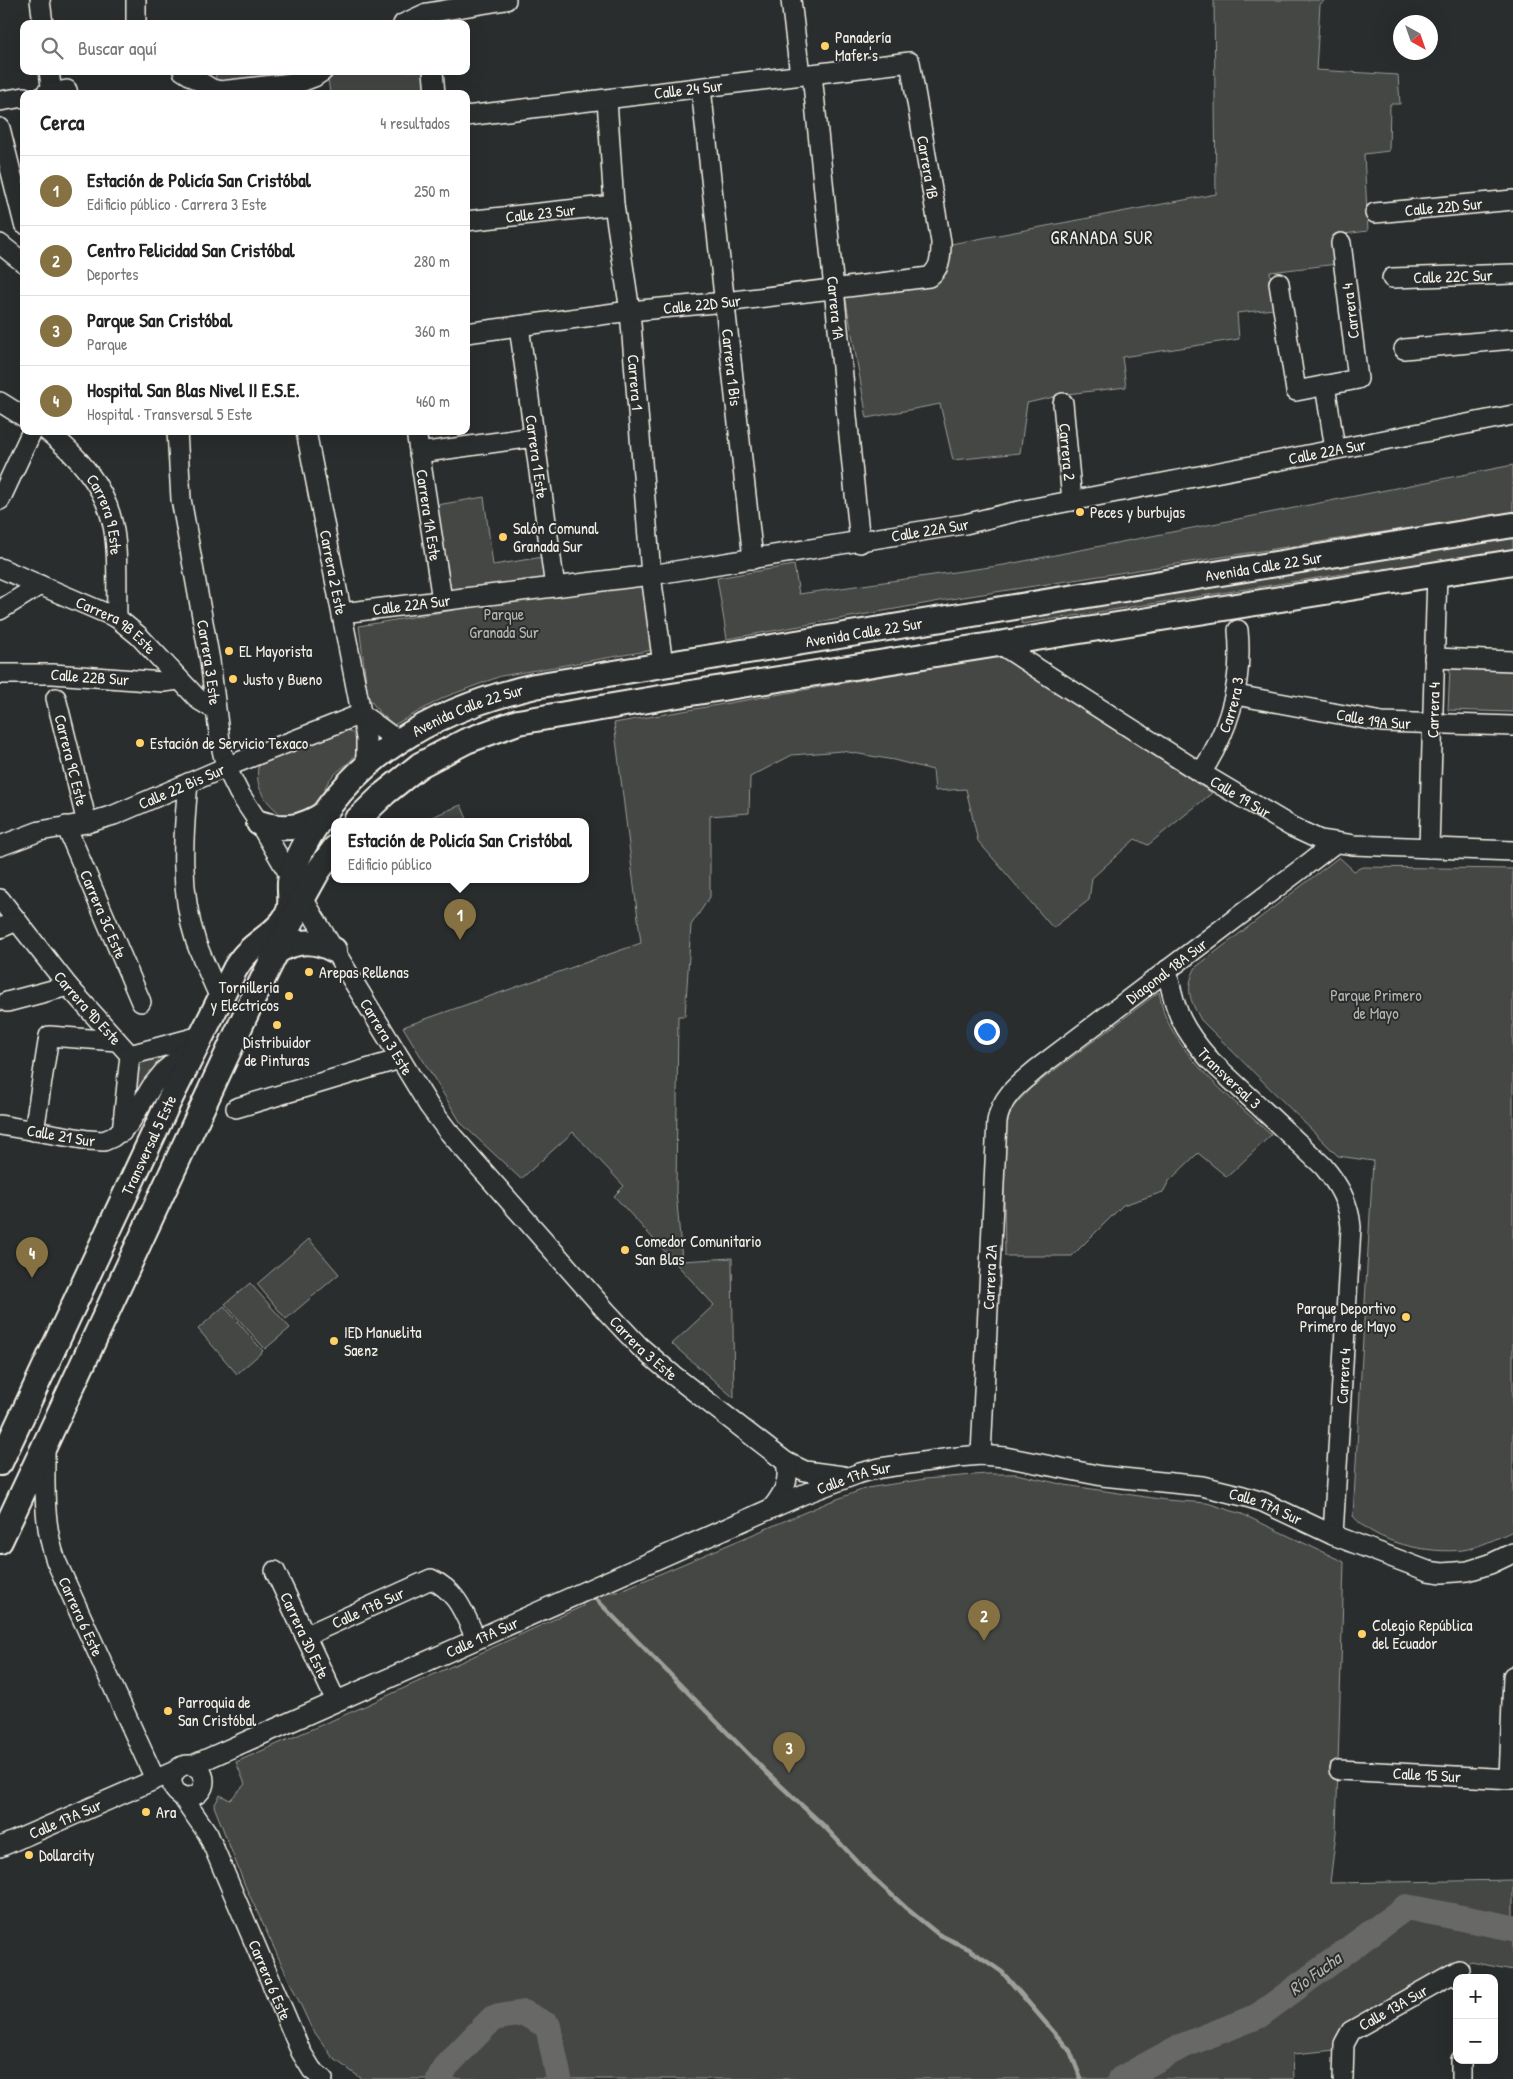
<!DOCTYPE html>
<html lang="es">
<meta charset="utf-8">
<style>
:root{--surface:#fff;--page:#f6f6f6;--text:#222;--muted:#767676;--line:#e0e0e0;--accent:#857141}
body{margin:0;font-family:"Patrick Hand",sans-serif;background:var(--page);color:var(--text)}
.controls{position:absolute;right:15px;bottom:15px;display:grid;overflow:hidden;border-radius:10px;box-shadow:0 5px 20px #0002}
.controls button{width:45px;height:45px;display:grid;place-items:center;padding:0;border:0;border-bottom:1px solid var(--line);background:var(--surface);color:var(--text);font:25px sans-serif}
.compass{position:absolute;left:1393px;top:15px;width:45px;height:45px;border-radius:50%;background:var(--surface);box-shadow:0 5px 20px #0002;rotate:140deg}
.you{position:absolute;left:986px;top:1031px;width:18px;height:18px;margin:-12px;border:4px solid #fff;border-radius:50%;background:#1a73e8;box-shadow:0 0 0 8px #1a73e833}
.badge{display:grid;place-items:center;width:32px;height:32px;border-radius:50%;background:var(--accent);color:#fff;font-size:16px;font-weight:700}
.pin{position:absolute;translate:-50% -41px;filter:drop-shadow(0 1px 2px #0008)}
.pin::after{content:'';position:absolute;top:26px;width:18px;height:15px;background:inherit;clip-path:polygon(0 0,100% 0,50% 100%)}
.popup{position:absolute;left:331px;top:818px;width:258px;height:65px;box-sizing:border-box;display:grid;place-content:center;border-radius:10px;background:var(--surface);filter:drop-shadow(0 1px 4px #0005);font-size:16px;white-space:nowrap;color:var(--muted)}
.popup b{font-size:19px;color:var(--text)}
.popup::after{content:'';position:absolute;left:50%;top:100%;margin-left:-10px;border:10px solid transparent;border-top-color:var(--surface)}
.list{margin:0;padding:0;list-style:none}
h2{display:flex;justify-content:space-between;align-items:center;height:65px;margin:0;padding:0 20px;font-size:21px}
h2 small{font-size:16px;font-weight:400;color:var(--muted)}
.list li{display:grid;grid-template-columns:32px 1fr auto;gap:15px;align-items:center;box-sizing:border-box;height:70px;padding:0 20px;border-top:1px solid var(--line)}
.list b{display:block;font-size:19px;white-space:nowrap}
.list p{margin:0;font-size:16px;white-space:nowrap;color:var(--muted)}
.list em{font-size:16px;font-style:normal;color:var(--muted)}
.icon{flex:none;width:28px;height:28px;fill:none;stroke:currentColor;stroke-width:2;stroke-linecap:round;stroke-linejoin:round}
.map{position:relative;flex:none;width:1513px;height:2079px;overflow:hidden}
.search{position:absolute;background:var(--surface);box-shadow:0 5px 20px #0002;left:20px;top:20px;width:450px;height:55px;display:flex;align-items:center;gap:12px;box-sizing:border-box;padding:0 18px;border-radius:10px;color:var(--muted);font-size:19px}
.panel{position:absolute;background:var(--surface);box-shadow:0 5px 20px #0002;left:20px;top:90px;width:450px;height:345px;border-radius:10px}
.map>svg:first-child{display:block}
</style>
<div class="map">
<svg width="1513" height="2079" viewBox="0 0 1513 2079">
<rect width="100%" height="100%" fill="#2a2d2e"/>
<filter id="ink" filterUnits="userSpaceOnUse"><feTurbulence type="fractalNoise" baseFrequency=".02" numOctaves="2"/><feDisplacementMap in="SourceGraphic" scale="10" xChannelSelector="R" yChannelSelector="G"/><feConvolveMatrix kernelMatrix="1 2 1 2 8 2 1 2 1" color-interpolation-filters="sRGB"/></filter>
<g filter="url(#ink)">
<g fill="#444645" stroke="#9c9c96">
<polygon points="1214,0 1325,0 1320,4 1316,70 1398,75 1400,104 1390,104 1389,151 1364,154 1368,231 1335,235 1337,264 1270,272 1274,309 1237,313 1239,339 1122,357 1126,387 1067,394 1027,403 1020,453 953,460 940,404 867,418 845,295 938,282 947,273 951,244 1216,194"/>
<polygon points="215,71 304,71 304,73 217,85"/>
<polygon points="340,71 426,71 428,94 330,94 328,78"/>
<polygon points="1513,465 1513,512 957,598 727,639 717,578 794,565 799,594 1004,565"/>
<polygon points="484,497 493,565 543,557 550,598 643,583 653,650 501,676 445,697 394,725 380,713 368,697 359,626 454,610 437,505"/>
<polygon points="1513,534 1513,551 1393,570 1362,571 1022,624 1018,610"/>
<polygon points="999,656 1212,793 1148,845 1135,839 1092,878 1089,900 1053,928 978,841 966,789 935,791 933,770 894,760 842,751 792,755 750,777 749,813 710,816 710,897 691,925 685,1016 678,1016 676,1191 682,1261 732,1258 734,1398 672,1344 714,1305 614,1196 624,1186 573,1132 521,1179 461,1123 403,1027 641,943 614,723"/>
<polygon points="1450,669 1513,671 1513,712 1448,710"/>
<path d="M 343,729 C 355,731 362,742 355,755 C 350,764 334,772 328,782 C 322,792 324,798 312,807 C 303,815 294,816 283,817 C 266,801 255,791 258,767 L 278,752 Z"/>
<polygon points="461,805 468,821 431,821 429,818"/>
<path d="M 1339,857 L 1354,871 L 1362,867 L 1513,869 L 1513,1531 C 1500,1537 1477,1548 1463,1550 C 1429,1554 1375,1543 1353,1516 L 1373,1161 L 1338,1156 L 1201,1020 C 1189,999 1185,988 1196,967 Z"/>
<path d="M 1159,992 C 1161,1000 1162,1010 1166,1018 C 1187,1065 1234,1100 1271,1135 L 1227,1177 L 1198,1153 L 1169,1181 L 1163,1192 L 1123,1205 L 1072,1256 L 1005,1256 L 1003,1134 L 1012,1108 L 1031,1088 Z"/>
<polygon points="170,1051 127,1113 136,1058"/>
<polygon points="309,1239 339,1274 286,1319 257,1284"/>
<polygon points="250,1283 290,1328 265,1349 225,1304"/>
<polygon points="224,1306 263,1351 237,1374 198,1329"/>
<polygon points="986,1474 1016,1474 1065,1485 1166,1500 1207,1503 1242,1514 1344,1562 1336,1833 1330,1883 1513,1880 1513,1970 1471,1962 1338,2033 1336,2050 1293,2054 1294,2079 362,2079 333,2058 311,2027 246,1888 214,1806 220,1795 230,1800 245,1784 236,1762 365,1706 583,1606 583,1599 598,1592 617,1592 829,1502 867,1488 925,1479"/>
</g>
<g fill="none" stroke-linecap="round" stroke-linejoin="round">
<polyline stroke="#9f9f9a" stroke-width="4.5" points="595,1598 766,1772 824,1826 869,1874 906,1908 938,1934 969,1949 1002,1972 1070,2051 1081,2079"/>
<g stroke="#676866" stroke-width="26">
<polyline points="439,2079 446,2066 493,2018 524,2013 548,2026 559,2079"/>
<polyline points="1121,2079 1180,2047 1258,2016 1406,1907 1513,1928"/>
</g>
<defs>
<g id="minor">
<polyline points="40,0 43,24"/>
<polyline points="791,0 800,75"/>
<polyline points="136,24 136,0"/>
<polyline points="403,24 427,13 506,0"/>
<polyline points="49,71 52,93"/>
<polyline points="183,71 212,89 220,91 301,82 314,77 323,71"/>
<polyline points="433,71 435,94"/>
<path id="s1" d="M 812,74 L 860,543"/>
<path id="s2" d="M 701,88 L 753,559"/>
<polyline points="45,94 67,90 68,94"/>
<path id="s3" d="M 607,100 L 614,205 L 630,311 L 651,575 L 663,665"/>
<polyline points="0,101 24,97"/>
<path id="s4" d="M 466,116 L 910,62 L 941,242 C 941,256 941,268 929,277 L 725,302 L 630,311 L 466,333"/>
<polyline points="0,128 24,224"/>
<path id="s5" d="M 1375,213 L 1513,200"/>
<path id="s6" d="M 466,221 L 614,205"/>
<polyline points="0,244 24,263"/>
<path id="s7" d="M 1392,278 L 1513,274"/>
<polyline points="1279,283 1296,391 1358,379 1341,243"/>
<path id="s8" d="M 519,326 L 555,587"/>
<polyline points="1404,349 1513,339"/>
<polyline points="1325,385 1335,449"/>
<polyline points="0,402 24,417"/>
<path id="s9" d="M 1063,403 L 1072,501"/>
<path id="s10" d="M 47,431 C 75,453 104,485 112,521 C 119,548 116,588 117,618"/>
<path id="s11" d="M 177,431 L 181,499 L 210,661 L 220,741 L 226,767 L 239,793 L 259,823 L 314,917 L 429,1106 L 447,1130 L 607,1312 L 640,1347 L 673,1375 L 786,1462 L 805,1471 L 843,1476"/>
<path id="s12" d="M 306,431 L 366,738 L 366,766"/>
<path id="s13" d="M 416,431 L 442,600"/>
<polyline points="419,453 534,437"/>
<polyline points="0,500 32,431"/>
<path id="s14" d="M 0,568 L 117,618 L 139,636 L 199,700 L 209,706 L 215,707"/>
<polyline points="0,610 40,585"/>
<path id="s15" d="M 342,613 L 651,575 L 965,524 L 1014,512 L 1513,415"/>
<path id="s16" d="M 1000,644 L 1052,678 L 1201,773 L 1292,827 L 1320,840 L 1354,845 L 1513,851"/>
<polyline points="1434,658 1513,661"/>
<path id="s17" d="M 0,674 L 53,674 L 163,682 L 179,680"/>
<path id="s18" d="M 1236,695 L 1382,722 L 1513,726"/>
<path id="s19" d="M 56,698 L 87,823"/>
<polyline points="361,714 390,735 401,739"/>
<path id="s20" d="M 1201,773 C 1230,729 1243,682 1238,630"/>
<path d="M 188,783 C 183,837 179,890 196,942 C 203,961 212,980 220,998"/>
<path id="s21" d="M 66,826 L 141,1002"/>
<path id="s22" d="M 0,846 L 40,831 L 87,823 L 114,815 L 226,767 L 361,714"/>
<path id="s23" d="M 1429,848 L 1437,573"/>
<path id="s24" d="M 0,899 L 68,986 L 130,1055 L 122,1132"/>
<polyline points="0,928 17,921"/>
<path id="s25" d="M 1167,970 C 1175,1012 1182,1029 1211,1061 L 1323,1166 C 1338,1184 1349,1202 1351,1227 L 1333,1535"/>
<polyline points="7,1002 68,986"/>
<polyline points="130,1055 201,1036"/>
<polyline points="236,1108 400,1059"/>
<path id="s26" d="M 0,1125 L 88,1140 L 104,1141 L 113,1137 L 129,1124 L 152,1086 L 166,1069 L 195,1045"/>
<polyline points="34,1131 49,1036 117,1041"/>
<path id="s27" d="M 45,1449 C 45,1487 43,1524 56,1561 L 155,1779"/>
<path id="s28" d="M 981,1455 L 997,1121 C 1002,1095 1019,1084 1038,1068 L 1334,844"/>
<path d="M 772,1508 C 784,1493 790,1481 786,1462"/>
<path id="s29" d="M 275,1571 L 336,1701"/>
<path id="s30" d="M 305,1636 L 431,1579 C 458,1592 464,1613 476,1639"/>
<circle cx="188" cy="1781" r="16"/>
<path id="s31" d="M 193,1765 L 804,1494 L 860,1473 L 880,1468 L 958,1457 L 981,1455 L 1005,1457 L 1102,1476 L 1202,1486 L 1243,1496 L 1263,1502 L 1333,1535 L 1428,1571 L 1442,1573 L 1468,1571 L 1490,1564 L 1513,1553"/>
<path id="s32" d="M 1339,1770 L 1513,1779"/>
<polyline points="1509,1779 1513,1676"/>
<path id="s33" d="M 181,1795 L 208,1834 L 301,2052 L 312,2070 L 323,2079"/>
<path id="s34" d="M 0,1847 L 175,1771"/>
<polyline points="1461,2060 1461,2079"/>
<path id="s35" d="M 1343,2079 L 1344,2044 L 1351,2031 L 1459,1970 L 1459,1978"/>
</g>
<g id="major">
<polyline points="356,821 385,793 420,765 466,741 518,722 672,696 1513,562"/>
<path d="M 259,823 C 284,831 302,828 324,814"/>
<path d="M 276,952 C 296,940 314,939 334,950"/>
<path id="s36" d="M 0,1463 L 169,1101 L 235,969 C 238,964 242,958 246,954 C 259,940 278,932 287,915 C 293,905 289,893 290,882 C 291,872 297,860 302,850 C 350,755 435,709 535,686 L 1513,525"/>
<polyline points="0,1541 251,1003 303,898 318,871 335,848"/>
</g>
</defs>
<use href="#minor" stroke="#f4f1e8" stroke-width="22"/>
<use href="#major" stroke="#f4f1e8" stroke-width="28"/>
<use href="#minor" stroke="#2a2d2e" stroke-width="19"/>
<use href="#major" stroke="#2a2d2e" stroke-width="24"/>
</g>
</g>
<g fill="#ffd166" stroke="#2a2d2e" stroke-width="2">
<circle cx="825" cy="46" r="5"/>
<circle cx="1080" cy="512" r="5"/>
<circle cx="503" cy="537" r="5"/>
<circle cx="229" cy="651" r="5"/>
<circle cx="233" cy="679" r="5"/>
<circle cx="140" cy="743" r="5"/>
<circle cx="309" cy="972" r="5"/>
<circle cx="289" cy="996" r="5"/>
<circle cx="277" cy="1025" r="5"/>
<circle cx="625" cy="1250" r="5"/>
<circle cx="1406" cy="1317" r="5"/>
<circle cx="334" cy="1341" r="5"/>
<circle cx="1362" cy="1634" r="5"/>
<circle cx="168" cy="1711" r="5"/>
<circle cx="146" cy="1812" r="5"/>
<circle cx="29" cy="1855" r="5"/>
</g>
<g text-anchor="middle" stroke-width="4" stroke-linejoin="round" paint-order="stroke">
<g font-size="16" fill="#f4f1e8" stroke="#2a2d2e" text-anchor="start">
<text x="835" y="43">Panadería<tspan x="835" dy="18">Mafer's</tspan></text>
<text x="1090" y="518">Peces y burbujas</text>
<text x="513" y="534">Salón Comunal<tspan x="513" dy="18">Granada Sur</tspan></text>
<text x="239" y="657">EL Mayorista</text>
<text x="243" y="685">Justo y Bueno</text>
<text x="150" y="749">Estación de Servicio Texaco</text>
<text x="319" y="978">Arepas Rellenas</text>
<text x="279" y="993" text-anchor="end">Tornilleria<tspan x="279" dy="18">y Electricos</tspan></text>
<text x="277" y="1048" text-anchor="middle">Distribuidor<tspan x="277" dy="18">de Pinturas</tspan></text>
<text x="635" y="1247">Comedor Comunitario<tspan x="635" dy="18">San Blas</tspan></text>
<text x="1396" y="1314" text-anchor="end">Parque Deportivo<tspan x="1396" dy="18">Primero de Mayo</tspan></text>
<text x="344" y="1338">IED Manuelita<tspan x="344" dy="18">Saenz</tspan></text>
<text x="1372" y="1631">Colegio República<tspan x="1372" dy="18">del Ecuador</tspan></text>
<text x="178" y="1708">Parroquia de<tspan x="178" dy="18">San Cristóbal</tspan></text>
<text x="156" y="1818">Ara</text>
<text x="39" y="1861">Dollarcity</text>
</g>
<g font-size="16" fill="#f4f1e8" stroke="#2a2d2e">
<text dy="6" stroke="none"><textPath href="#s4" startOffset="224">Calle 24 Sur</textPath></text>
<text dy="6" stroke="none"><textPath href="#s4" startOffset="554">Carrera 1B</textPath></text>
<text dy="6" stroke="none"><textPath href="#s5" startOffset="69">Calle 22D Sur</textPath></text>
<text dy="6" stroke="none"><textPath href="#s6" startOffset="75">Calle 23 Sur</textPath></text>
<text dy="6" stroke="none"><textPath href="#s7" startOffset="61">Calle 22C Sur</textPath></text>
<text transform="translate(702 304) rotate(-6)" y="6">Calle 22D Sur</text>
<text dy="6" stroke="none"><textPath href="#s1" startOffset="235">Carrera 1A</textPath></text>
<text transform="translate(1350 311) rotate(-97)" y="6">Carrera 4</text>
<text dy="6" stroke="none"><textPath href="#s2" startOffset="281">Carrera 1 Bis</textPath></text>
<text dy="6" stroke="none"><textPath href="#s3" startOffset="284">Carrera 1</textPath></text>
<text dy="6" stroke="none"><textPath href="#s15" startOffset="999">Calle 22A Sur</textPath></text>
<text dy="6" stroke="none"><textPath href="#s9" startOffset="49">Carrera 2</textPath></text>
<text dy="6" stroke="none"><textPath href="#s8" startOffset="132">Carrera 1 Este</textPath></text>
<text dy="6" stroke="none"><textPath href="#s10" startOffset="105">Carrera 9 Este</textPath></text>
<text dy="6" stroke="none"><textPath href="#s13" startOffset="85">Carrera 1A Este</textPath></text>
<text dy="6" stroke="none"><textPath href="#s15" startOffset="594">Calle 22A Sur</textPath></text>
<text dy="6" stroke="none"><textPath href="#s36" startOffset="1724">Avenida Calle 22 Sur</textPath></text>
<text dy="6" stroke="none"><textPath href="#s12" startOffset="144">Carrera 2 Este</textPath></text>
<text dy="6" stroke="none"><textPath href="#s15" startOffset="70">Calle 22A Sur</textPath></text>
<text dy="6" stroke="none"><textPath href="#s14" startOffset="130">Carrera 9B Este</textPath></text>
<text dy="6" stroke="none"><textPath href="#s36" startOffset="1319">Avenida Calle 22 Sur</textPath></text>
<text dy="6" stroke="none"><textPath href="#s11" startOffset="234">Carrera 3 Este</textPath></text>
<text dy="6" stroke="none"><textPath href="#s17" startOffset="90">Calle 22B Sur</textPath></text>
<text dy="6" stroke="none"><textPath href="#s20" startOffset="75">Carrera 3</textPath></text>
<text dy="6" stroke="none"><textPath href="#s36" startOffset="914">Avenida Calle 22 Sur</textPath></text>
<text dy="6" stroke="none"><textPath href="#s23" startOffset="138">Carrera 4</textPath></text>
<text dy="6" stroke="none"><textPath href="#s18" startOffset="140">Calle 19A Sur</textPath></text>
<text dy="6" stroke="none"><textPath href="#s19" startOffset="64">Carrera 9C Este</textPath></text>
<text dy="6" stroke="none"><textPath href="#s22" startOffset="192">Calle 22 Bis Sur</textPath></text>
<text dy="6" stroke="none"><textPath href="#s16" startOffset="285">Calle 19 Sur</textPath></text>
<text dy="6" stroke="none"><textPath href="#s21" startOffset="96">Carrera 3C Este</textPath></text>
<text dy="6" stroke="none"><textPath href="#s28" startOffset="564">Diagonal 18A Sur</textPath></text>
<text dy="6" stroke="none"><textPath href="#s24" startOffset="140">Carrera 9D Este</textPath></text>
<text dy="6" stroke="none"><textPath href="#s11" startOffset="654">Carrera 3 Este</textPath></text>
<text dy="6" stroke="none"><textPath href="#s25" startOffset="128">Transversal 3</textPath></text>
<text dy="6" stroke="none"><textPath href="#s26" startOffset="62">Calle 21 Sur</textPath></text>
<text dy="6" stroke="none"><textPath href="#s36" startOffset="351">Transversal 5 Este</textPath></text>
<text dy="6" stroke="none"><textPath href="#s28" startOffset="178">Carrera 2A</textPath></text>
<text dy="6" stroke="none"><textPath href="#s11" startOffset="1059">Carrera 3 Este</textPath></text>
<text transform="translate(1343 1376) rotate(-87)" y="6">Carrera 4</text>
<text dy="6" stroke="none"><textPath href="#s31" startOffset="721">Calle 17A Sur</textPath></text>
<text dy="6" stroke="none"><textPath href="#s31" startOffset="1141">Calle 17A Sur</textPath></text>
<text dy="6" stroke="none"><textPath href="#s30" startOffset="69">Calle 17B Sur</textPath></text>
<text dy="6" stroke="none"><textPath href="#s27" startOffset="174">Carrera 6 Este</textPath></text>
<text dy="6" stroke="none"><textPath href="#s29" startOffset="71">Carrera 3D Este</textPath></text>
<text dy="6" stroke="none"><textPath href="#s31" startOffset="316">Calle 17A Sur</textPath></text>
<text dy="6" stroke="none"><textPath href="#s32" startOffset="88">Calle 15 Sur</textPath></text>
<text dy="6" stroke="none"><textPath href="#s34" startOffset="71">Calle 17A Sur</textPath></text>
<text dy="6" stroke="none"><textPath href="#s33" startOffset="206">Carrera 6 Este</textPath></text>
<text dy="6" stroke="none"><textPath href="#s35" startOffset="98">Calle 13A Sur</textPath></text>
</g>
<g font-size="16" fill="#b6b5af" stroke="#2a2d2e">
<text x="504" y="620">Parque<tspan x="504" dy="18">Granada Sur</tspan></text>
<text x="1376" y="1001">Parque Primero<tspan x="1376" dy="18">de Mayo</tspan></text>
</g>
<g font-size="18" letter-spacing="1" fill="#f4f1e8" stroke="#2a2d2e">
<text x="1102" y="244">GRANADA SUR</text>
</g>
<g font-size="18" font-style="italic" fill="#b5b3ae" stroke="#2a2d2e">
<text transform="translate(1315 1974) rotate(-36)" y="6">Río Fucha</text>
</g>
</g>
</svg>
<div class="controls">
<button>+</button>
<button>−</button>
</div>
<svg class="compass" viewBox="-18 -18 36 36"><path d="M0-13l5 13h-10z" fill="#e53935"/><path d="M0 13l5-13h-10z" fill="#767676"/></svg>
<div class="you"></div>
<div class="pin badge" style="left:460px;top:940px">1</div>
<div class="popup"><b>Estación de Policía San Cristóbal</b>Edificio público</div>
<div class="pin badge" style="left:984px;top:1641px">2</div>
<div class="pin badge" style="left:789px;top:1773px">3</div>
<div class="pin badge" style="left:32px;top:1278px">4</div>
<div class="search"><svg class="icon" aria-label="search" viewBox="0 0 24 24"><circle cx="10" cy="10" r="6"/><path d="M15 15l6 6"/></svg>Buscar aquí</div>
<section class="panel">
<h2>Cerca<small>4 resultados</small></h2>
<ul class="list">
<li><span class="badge">1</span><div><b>Estación de Policía San Cristóbal</b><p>Edificio público · Carrera 3 Este</p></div><em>250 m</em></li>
<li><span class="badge">2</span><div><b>Centro Felicidad San Cristóbal</b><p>Deportes</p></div><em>280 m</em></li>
<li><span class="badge">3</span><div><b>Parque San Cristóbal</b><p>Parque</p></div><em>360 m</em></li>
<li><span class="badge">4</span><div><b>Hospital San Blas Nivel II E.S.E.</b><p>Hospital · Transversal 5 Este</p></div><em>460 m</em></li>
</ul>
</section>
</div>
